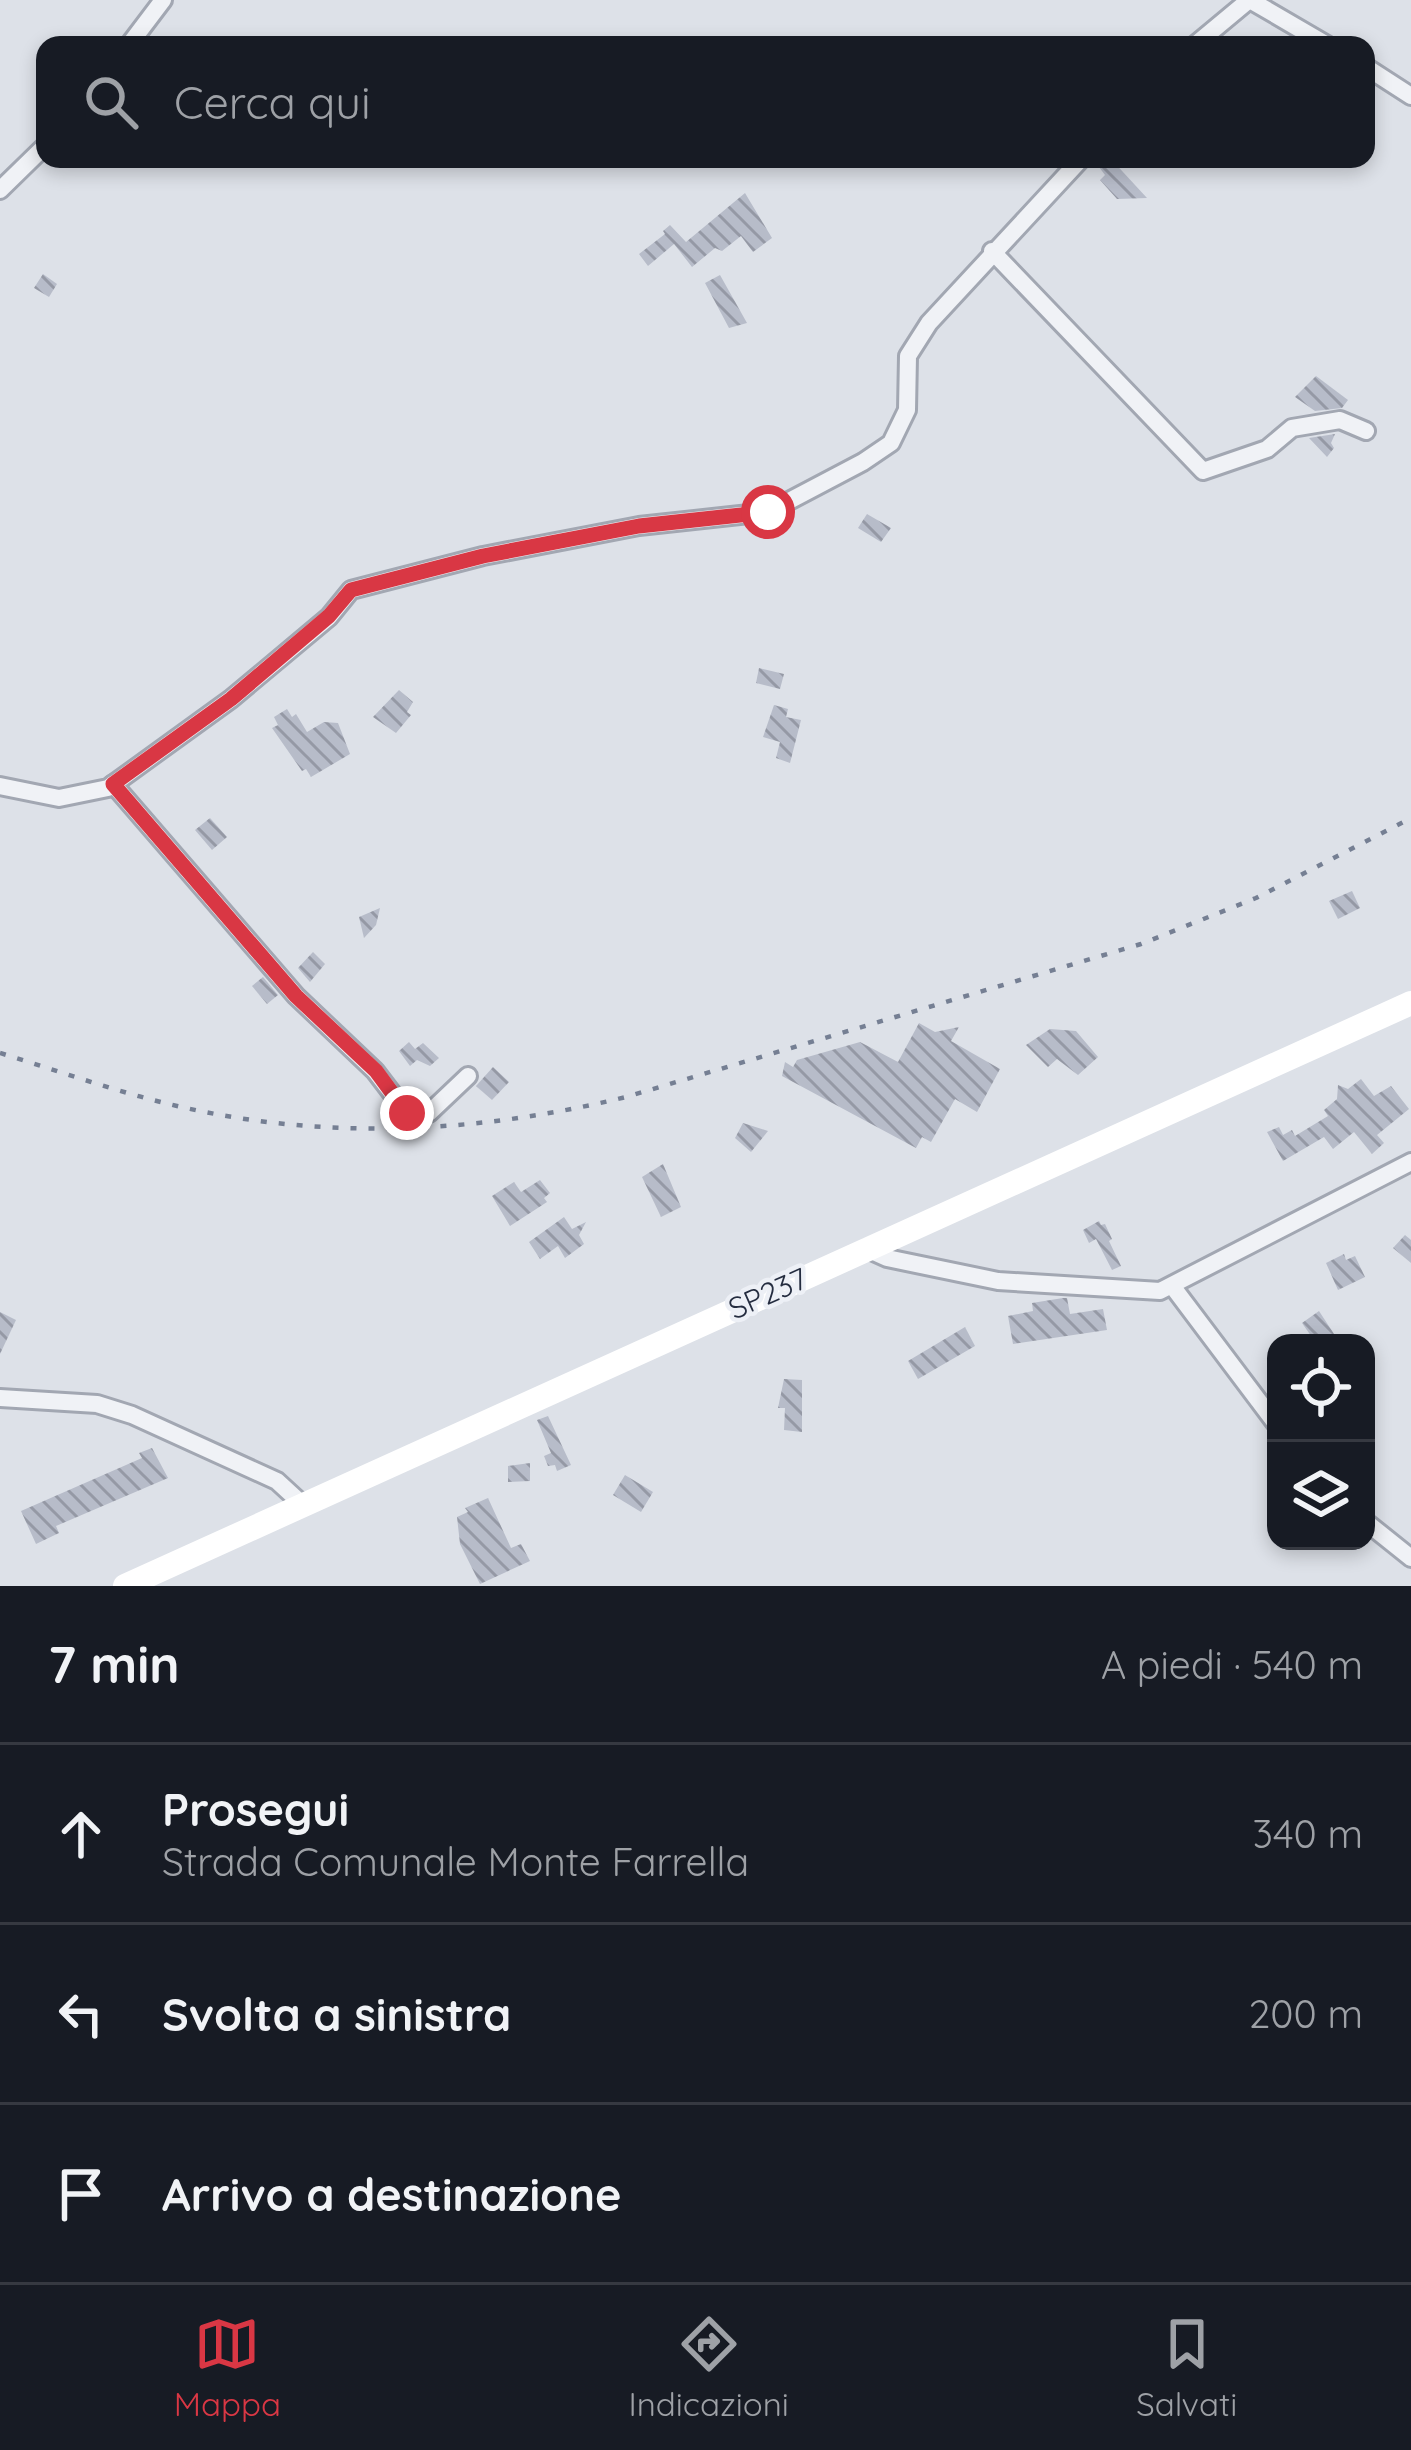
<!DOCTYPE html>
<html lang="it">
<meta charset="utf-8">
<style>
:root{--surface:#171b24;--page:#242831;--text:#f1f3f6;--muted:#9ea1a6;--line:#363941;--accent:#d93744}
body{margin:0;font-family:Quicksand,sans-serif;background:var(--page);color:var(--text)}
.controls{position:absolute;right:36px;bottom:36px;display:grid;overflow:hidden;border-radius:24px;box-shadow:0 6px 18px #0003}
.controls button{width:108px;height:108px;display:grid;place-items:center;padding:0;border:0;border-bottom:3px solid var(--line);background:var(--surface);color:var(--text);font:60px sans-serif}
.stop{position:absolute;width:36px;height:36px;margin:-27px;border:9px solid #d93744;border-radius:50%;background:#fff}
.stop.end{background:#d93744;border-color:#fff;box-shadow:0 3px 12px #0008}
.list{margin:0;padding:0;list-style:none}
h2{display:flex;justify-content:space-between;align-items:center;height:156px;margin:0;padding:0 48px;font-size:51px}
h2 small{font-size:39px;font-weight:400;color:var(--muted)}
.list li{display:grid;grid-template-columns:78px 1fr auto;gap:36px;align-items:center;box-sizing:border-box;height:180px;padding:0 48px;border-top:3px solid var(--line)}
.list b{display:block;font-size:45px;white-space:nowrap}
.list p{margin:0;font-size:39px;white-space:nowrap;color:var(--muted)}
.list em{font-size:39px;font-style:normal;color:var(--muted)}
.icon{flex:none;width:66px;height:66px;fill:none;stroke:currentColor;stroke-width:2;stroke-linecap:round;stroke-linejoin:round}
.map{position:relative;flex:none;width:1411px;height:1586px;overflow:hidden}
.search{position:absolute;background:var(--surface);box-shadow:0 6px 18px #0003;left:36px;right:36px;top:36px;height:132px;display:flex;align-items:center;gap:30px;box-sizing:border-box;padding:0 42px;border-radius:24px;color:var(--muted);font-size:45px}
.sheet{height:696px;background:var(--surface)}
nav{display:flex;justify-content:space-around;align-items:center;box-sizing:border-box;height:168px;border-top:3px solid var(--line);background:var(--surface);font-size:33px;color:var(--muted)}
nav a{display:grid;justify-items:center;gap:6px}
nav .on{color:var(--accent)}
.map>svg:first-child{display:block}
</style>
<div class="map">
<svg width="1411" height="1586" viewBox="0 0 1411 1586">
<defs>
<pattern id="building-back-hatch" width="6" height="6" patternUnits="userSpaceOnUse" patternTransform="scale(3)"><rect width="6" height="6" fill="#b7bcc9"/><path d="M-1 5l2 2M0 0l6 6M5-1l2 2" fill="none" stroke="#9599a5"/></pattern>
</defs>
<rect width="100%" height="100%" fill="#dde1e8"/>
<g fill="url(#building-back-hatch)">
<polygon points="1093,159 1111,159 1147,198 1117,199 1100,180 1105,175"/>
<polygon points="745,193 772,238 753,252 741,236 722,251 715,248 692,267 674,244 648,266 639,254 665,234 663,231 670,225 686,242"/>
<polygon points="43,274 57,284 49,297 34,288"/>
<polygon points="720,275 747,323 729,328 705,283"/>
<polygon points="1316,376 1348,400 1342,408 1315,411 1295,397"/>
<polygon points="1335,434 1331,443 1334,448 1327,457 1309,438"/>
<polygon points="867,514 891,528 881,542 858,528"/>
<polygon points="759,668 784,674 780,689 756,683"/>
<polygon points="399,690 413,702 407,712 411,715 396,733 373,717"/>
<polygon points="774,705 788,709 786,717 801,720 790,763 776,758 780,742 763,737"/>
<polygon points="287,709 292,717 296,714 307,732 324,722 338,723 350,754 311,777 306,769 302,771 272,728 278,725 274,717"/>
<polygon points="210,818 227,837 212,850 195,830"/>
<polygon points="1352,891 1360,908 1338,919 1329,901"/>
<polygon points="380,908 376,925 364,938 359,917"/>
<polygon points="313,952 325,964 310,982 298,968"/>
<polygon points="263,977 278,995 267,1004 252,986"/>
<polygon points="919,1023 935,1032 959,1027 951,1041 1000,1069 977,1112 955,1099 931,1142 922,1137 916,1148 782,1076 785,1062 793,1067 797,1060 860,1042 898,1062"/>
<polygon points="1050,1029 1076,1031 1098,1057 1078,1075 1057,1059 1048,1067 1026,1045"/>
<polygon points="409,1042 415,1049 423,1043 439,1058 430,1066 417,1060 410,1066 399,1051"/>
<polygon points="493,1067 509,1082 492,1100 476,1086"/>
<polygon points="1361,1079 1374,1096 1391,1086 1409,1109 1377,1135 1384,1143 1372,1154 1354,1132 1333,1149 1324,1137 1283,1161 1267,1132 1279,1127 1283,1135 1292,1130 1295,1136 1328,1116 1324,1110 1337,1099 1338,1085 1348,1089"/>
<polygon points="743,1123 768,1131 751,1152 735,1138"/>
<polygon points="663,1164 681,1207 661,1217 642,1177"/>
<polygon points="540,1180 550,1193 544,1198 547,1202 510,1226 492,1196 514,1182 521,1192"/>
<polygon points="564,1217 572,1229 586,1222 579,1235 584,1244 565,1258 558,1246 540,1259 529,1242"/>
<polygon points="1099,1221 1101,1225 1105,1224 1112,1239 1109,1241 1121,1266 1112,1270 1096,1239 1089,1243 1083,1230"/>
<polygon points="1405,1235 1411,1240 1411,1263 1393,1248"/>
<polygon points="1344,1254 1346,1260 1355,1256 1365,1277 1338,1290 1326,1263"/>
<polygon points="1063,1298 1067,1298 1070,1314 1103,1309 1107,1330 1013,1344 1008,1316 1033,1311 1032,1303"/>
<polygon points="1319,1311 1336,1337 1328,1343 1316,1343 1302,1323"/>
<polygon points="0,1312 16,1320 0,1354"/>
<polygon points="965,1327 975,1346 918,1379 908,1361"/>
<polygon points="784,1379 802,1380 802,1432 784,1430 785,1408 778,1408"/>
<polygon points="548,1416 571,1465 557,1471 555,1465 548,1466 544,1456 551,1453 537,1420"/>
<polygon points="152,1448 168,1478 56,1526 59,1533 36,1544 21,1511 142,1458 139,1453"/>
<polygon points="530,1463 530,1481 508,1482 508,1466"/>
<polygon points="625,1475 653,1492 641,1512 613,1495"/>
<polygon points="488,1498 511,1548 521,1544 530,1561 480,1584 460,1544 457,1517 468,1512 465,1508"/>
</g>
<g fill="none" stroke-linecap="round" stroke-linejoin="round">
<defs>
<g id="minor">
<polyline points="1250,0 1327,45"/>
<polyline points="129,45 163,0"/>
<polyline points="1195,45 1249,0"/>
<polyline points="1366,67 1411,96"/>
<polyline points="0,190 45,146"/>
<polyline points="992,251 1203,471 1267,449 1292,428 1340,420 1366,431"/>
<polyline points="113,784 296,996 375,1071 407,1113 429,1113 468,1076"/>
<polyline points="0,786 59,798 108,788 231,699 329,617 351,590 483,556 639,526 768,512 863,462 891,443 907,410 908,356 929,323 1081,159"/>
<polyline points="867,1249 887,1258 998,1281 1160,1291 1411,1162"/>
<polyline points="1173,1287 1276,1424"/>
<polyline points="0,1398 97,1404 132,1415 277,1481 302,1504"/>
<polyline points="1366,1522 1411,1558"/>
</g>
</defs>
<use href="#minor" stroke="#a2a7b2" stroke-width="22"/>
<use href="#minor" stroke="#f0f2f6" stroke-width="16"/>
<polyline stroke="#fff" stroke-width="24" points="125,1586 1411,1003"/>
<path stroke="#757f93" stroke-width="4.5" stroke-dasharray="6 12" stroke-linecap="butt" d="M 0,1053 C 59,1071 117,1092 177,1106 C 327,1141 478,1133 626,1097 L 1141,944 L 1256,898 L 1411,818"/>
</g>
<g fill="none" stroke-linecap="round" stroke-linejoin="round">
<polyline stroke="#d93744" stroke-width="15" points="407,1113 376,1071 296,996 113,784 231,699 329,616 351,590 483,556 639,526 768,512"/>
</g>
<g text-anchor="middle" stroke-width="9" stroke-linejoin="round" paint-order="stroke">
<g font-size="30" fill="#252d40" stroke="#edf0f6">
<text transform="translate(768 1294) rotate(-24)" y="10">SP237</text>
</g>
</g>
</svg>
<div class="controls">
<button><svg class="icon" aria-label="locate" viewBox="0 0 24 24"><circle cx="12" cy="12" r="6"/><path d="M12 2v4M12 18v4M2 12h4M18 12h4"/></svg></button>
<button><svg class="icon" aria-label="layers" viewBox="0 0 24 24"><path d="M12 4l9 5-9 5-9-5zM3 14l9 5 9-5"/></svg></button>
</div>
<div class="stop" style="left:768px;top:512px"></div>
<div class="stop end" style="left:407px;top:1113px"></div>
<div class="search"><svg class="icon" aria-label="search" viewBox="0 0 24 24"><circle cx="10" cy="10" r="6"/><path d="M15 15l6 6"/></svg>Cerca qui</div>
</div>
<section class="sheet">
<h2>7 min<small>A piedi · 540 m</small></h2>
<ul class="list">
<li><svg class="icon" aria-label="ahead" viewBox="0 0 24 24"><path d="M12 20V5M6 11l6-6 6 6"/></svg><div><b>Prosegui</b><p>Strada Comunale Monte Farrella</p></div><em>340 m</em></li>
<li><svg class="icon" aria-label="left" viewBox="0 0 24 24"><path d="M17 20v-9H6M10 6l-5 5 5 5"/></svg><div><b>Svolta a sinistra</b></div><em>200 m</em></li>
<li><svg class="icon" aria-label="arrive" viewBox="0 0 24 24"><path d="M6 21V4h12l-3 4 3 4H6"/></svg><div><b>Arrivo a destinazione</b></div></li>
</ul>
</section>
<nav>
<a class="on"><svg class="icon" aria-label="map" viewBox="0 0 24 24"><path d="M3 6l6-2 6 2 6-2v14l-6 2-6-2-6 2zM9 4v14M15 6v14"/></svg>Mappa</a>
<a><svg class="icon" aria-label="directions" viewBox="0 0 24 24"><path d="M12 3l9 9-9 9-9-9zM9 14v-3h6M13 9l2 2-2 2"/></svg>Indicazioni</a>
<a><svg class="icon" aria-label="saved" viewBox="0 0 24 24"><path d="M7 4h10v16l-5-4-5 4z"/></svg>Salvati</a>
</nav>
